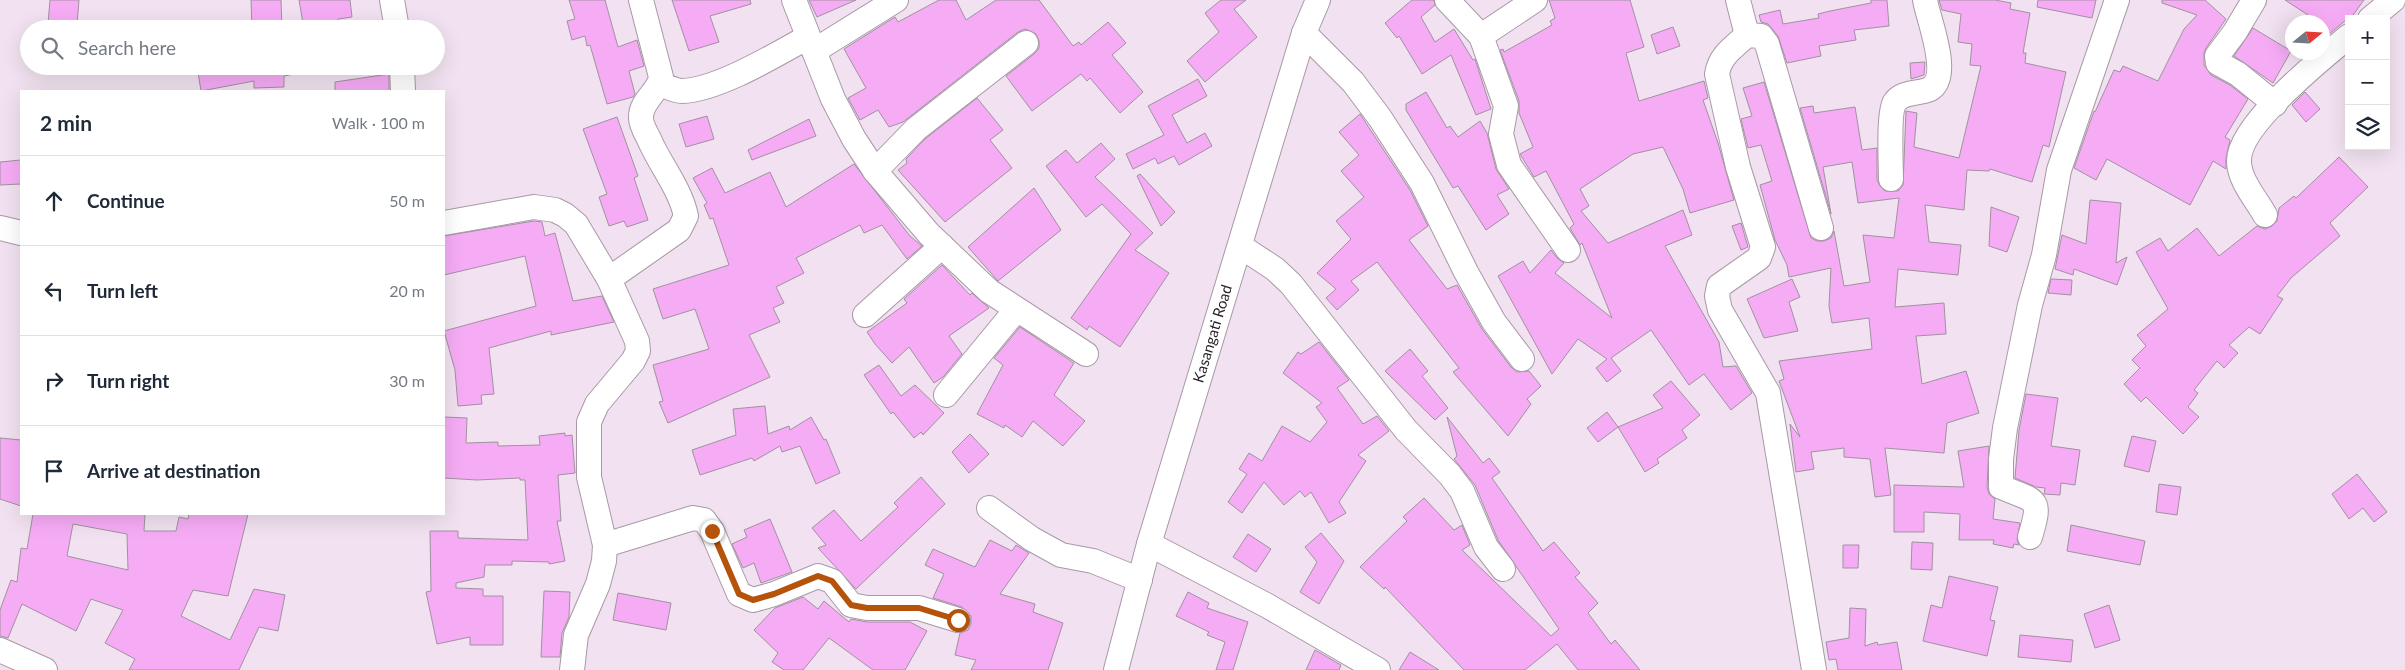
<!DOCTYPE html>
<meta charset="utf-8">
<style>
:root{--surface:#fff;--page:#f2f2f3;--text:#1f2937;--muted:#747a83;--line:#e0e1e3}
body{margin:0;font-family:Lato,sans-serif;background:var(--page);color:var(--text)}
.controls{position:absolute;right:15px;top:15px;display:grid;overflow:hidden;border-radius:0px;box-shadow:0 5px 20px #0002}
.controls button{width:45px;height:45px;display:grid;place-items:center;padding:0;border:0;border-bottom:1px solid var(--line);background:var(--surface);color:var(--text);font:25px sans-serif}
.compass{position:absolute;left:2285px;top:15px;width:45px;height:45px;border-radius:50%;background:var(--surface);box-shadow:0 5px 20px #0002;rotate:72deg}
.stop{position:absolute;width:15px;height:15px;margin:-11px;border:4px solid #b45309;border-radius:50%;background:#fff}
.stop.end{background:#b45309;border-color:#fff;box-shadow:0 1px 5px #0008}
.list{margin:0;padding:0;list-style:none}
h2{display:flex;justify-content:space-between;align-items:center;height:65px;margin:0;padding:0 20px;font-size:21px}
h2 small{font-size:16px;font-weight:400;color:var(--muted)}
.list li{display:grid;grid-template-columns:32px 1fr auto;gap:15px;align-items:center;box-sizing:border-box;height:90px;padding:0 20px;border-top:1px solid var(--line)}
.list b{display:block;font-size:19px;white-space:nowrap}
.list em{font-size:16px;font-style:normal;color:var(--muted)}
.icon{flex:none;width:28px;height:28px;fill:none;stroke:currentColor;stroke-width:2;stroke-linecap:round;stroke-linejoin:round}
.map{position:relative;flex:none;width:2405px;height:670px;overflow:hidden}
.search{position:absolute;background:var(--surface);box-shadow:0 5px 20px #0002;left:20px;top:20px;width:425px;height:55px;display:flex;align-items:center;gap:12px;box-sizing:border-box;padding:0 18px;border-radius:28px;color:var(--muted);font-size:19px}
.panel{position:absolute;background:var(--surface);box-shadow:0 5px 20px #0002;left:20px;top:90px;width:425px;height:425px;border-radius:0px}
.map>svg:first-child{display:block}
</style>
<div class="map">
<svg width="2405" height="670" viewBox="0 0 2405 670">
<rect width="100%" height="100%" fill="#f2e2f1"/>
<g fill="#f6acf5" stroke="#a091a0" fill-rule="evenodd">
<polygon points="50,0 79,0 77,25 48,23"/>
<polygon points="251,0 281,0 282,29 252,29"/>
<polygon points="299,0 350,0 352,17 338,19 341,29 304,29"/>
<polygon points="569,0 605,0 618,47 637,40 644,66 629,71 635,94 633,97 607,104 590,45 587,46 585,36 572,40 567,21 575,19"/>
<polygon points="672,0 750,0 751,4 710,16 719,42 689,51"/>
<polygon points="809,0 856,0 817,17"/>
<polygon points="939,0 956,0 966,20 996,0 1039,0 1073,46 1079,42 1081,45 1108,22 1126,43 1112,55 1143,92 1120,113 1090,78 1087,81 1081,74 1032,111 1006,76 1034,54 1039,48 1039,41 1036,34 1025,29 1018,32 903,122 889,127 878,110 860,120 848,98 866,88 844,49 895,17 898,22"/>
<polygon points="1221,0 1246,0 1234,9 1257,37 1205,82 1187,61 1219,32 1205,13"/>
<polygon points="1412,0 1434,0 1435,5 1421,17 1435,42 1454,29 1473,60 1475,59 1491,109 1476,115 1451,55 1422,74 1399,36 1397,38 1385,23"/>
<polygon points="1549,0 1630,0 1644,47 1626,53 1639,101 1704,81 1708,98 1703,100 1718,143 1734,200 1690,213 1683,189 1663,147 1633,154 1580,189 1589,206 1581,211 1608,243 1683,210 1692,235 1665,246 1719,342 1723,367 1736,366 1752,393 1731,410 1704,374 1689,385 1651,330 1611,358 1621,371 1607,382 1596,368 1607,359 1578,339 1552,374 1498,276 1523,261 1530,273 1551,250 1557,258 1564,263 1555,273 1612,318 1582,243 1580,245 1570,228 1574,224 1546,171 1534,177 1520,154 1533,147 1519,113 1519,101 1500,50 1503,49 1504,52 1552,25 1550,21 1555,18"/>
<polygon points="1871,0 1887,0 1889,26 1854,30 1856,40 1819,46 1821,56 1787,63 1778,36 1768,24 1761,22 1759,15 1780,10 1783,24 1819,18 1818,14 1830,11 1871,3"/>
<polygon points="1939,0 1995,0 2011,3 2010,9 2030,13 2023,53 2026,53 2025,63 2066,72 2049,147 2043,145 2032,182 1990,169 1989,171 1967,170 1964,210 1925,205 1929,242 1961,245 1958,275 1898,269 1895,307 1944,303 1946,334 1916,336 1922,384 1966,371 1979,413 1947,423 1944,453 1885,448 1891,495 1875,497 1870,459 1844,457 1844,448 1811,452 1814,469 1796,472 1790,424 1800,437 1779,381 1784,379 1779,361 1872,349 1869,318 1832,323 1829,306 1831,268 1789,277 1787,265 1775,240 1760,185 1772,181 1761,145 1748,148 1744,132 1741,119 1752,116 1743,88 1764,82 1811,238 1817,241 1824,241 1831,238 1834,231 1844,286 1870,282 1863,235 1894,238 1899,198 1858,203 1852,162 1823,167 1831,214 1800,108 1813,106 1814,113 1855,107 1862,150 1877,148 1877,180 1880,186 1885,191 1898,191 1903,185 1906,111 1917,113 1914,147 1959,158 1981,66 1970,65 1972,44 1958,42 1961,14 1942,10"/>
<polygon points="2038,0 2096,0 2092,18 2037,7"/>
<polygon points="2162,0 2205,0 2226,19 2206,48 2204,53 2204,65 2211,75 2230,85 2248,99 2225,137 2230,140 2226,158 2226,169 2213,161 2190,205 2107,159 2096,180 2074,168 2094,111 2095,112 2114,70 2120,72 2123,66 2158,81 2184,29 2197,15 2162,3"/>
<polygon points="2285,0 2364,0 2348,22 2346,20 2322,40 2322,22 2307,22 2311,17"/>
<polygon points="1673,27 1680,46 1657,54 1651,35"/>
<polygon points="2253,28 2291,51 2273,83 2234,56"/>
<polygon points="1925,62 1924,75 1911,79 1910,63"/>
<polygon points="197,66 293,66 294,74 284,76 284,87 254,88 254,81 201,91"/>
<polygon points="389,74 389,91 335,91 335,82"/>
<polygon points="1198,79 1207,96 1172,115 1187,143 1205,133 1212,146 1179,165 1174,156 1158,164 1155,158 1133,169 1126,154 1164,135 1148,106"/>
<polygon points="1426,92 1447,128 1450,126 1458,137 1480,121 1487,133 1496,169 1509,189 1497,195 1509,214 1486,230 1458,186 1453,188 1406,110 1406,104"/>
<polygon points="2305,92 2320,109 2306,122 2292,105"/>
<polygon points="977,98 1003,130 990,140 1012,168 945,222 898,170 907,163 906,159 925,139"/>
<polygon points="1360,114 1410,190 1428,226 1409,240 1447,289 1457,285 1482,329 1511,367 1517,372 1529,371 1541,386 1527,399 1531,404 1508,436 1453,372 1459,368 1377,262 1351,281 1359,290 1337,310 1326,298 1336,289 1317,273 1351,239 1336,221 1364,197 1341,171 1359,155 1339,132"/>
<polygon points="707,116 714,139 686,147 679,124"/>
<polygon points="617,117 638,176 634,178 648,220 627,227 624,221 609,226 599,197 607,194 583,129"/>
<polygon points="809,119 816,136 752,160 748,150"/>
<polygon points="1101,143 1115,159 1095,177 1153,233 1135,250 1169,273 1120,347 1089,326 1087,330 1071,318 1131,234 1102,204 1086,217 1046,166 1066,150 1077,163"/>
<polygon points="2339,157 2368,187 2330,223 2340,236 2291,278 2277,296 2283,299 2260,334 2249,327 2229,345 2238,353 2224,368 2217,361 2194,390 2198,393 2188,407 2199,417 2183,434 2146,397 2141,402 2124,384 2140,368 2132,360 2146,346 2137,335 2168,309 2136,252 2160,238 2168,251 2197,228 2219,256 2257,226 2265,229 2272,226 2277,221 2279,208 2294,196 2296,198"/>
<polygon points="21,160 21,184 0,185 0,162"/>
<polygon points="854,164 910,236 922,246 907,259 882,225 864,233 860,225 796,258 804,273 776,287 784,303 773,308 780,322 749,335 770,377 668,423 659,402 663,401 653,365 709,349 695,309 663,319 653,289 729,265 713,218 710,219 704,205 707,203 693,178 712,168 725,193 770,172 786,207"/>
<polygon points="1140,174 1175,212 1161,226 1137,176"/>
<polygon points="1034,188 1061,230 998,281 968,247"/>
<polygon points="2090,200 2121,203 2116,263 2127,257 2117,285 2074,269 2073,275 2055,269 2062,235 2086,244"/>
<polygon points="1991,207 2019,217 2007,252 1989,246"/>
<polygon points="534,221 542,222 545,236 555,233 573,301 602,296 614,322 551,335 551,331 489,348 494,394 481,395 482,404 458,406 455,370 444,331 536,306 525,256 444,275 444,236"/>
<polygon points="1741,223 1748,247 1741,250 1732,226"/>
<polygon points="942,265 970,295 972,293 989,308 949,336 962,354 943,377 934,383 909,347 892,363 875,344 867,332 907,303 904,299"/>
<polygon points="1792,279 1800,297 1789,302 1798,331 1764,338 1747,299"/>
<polygon points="2051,279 2072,280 2071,295 2048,293"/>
<polygon points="1020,327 1074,363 1054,395 1085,421 1063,446 1033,421 1022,437 1005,425 1004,428 977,414 1003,365 994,358"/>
<polygon points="1319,342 1349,380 1337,388 1363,424 1377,416 1389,431 1358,455 1366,461 1339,502 1346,513 1329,523 1311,492 1305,497 1300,491 1284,505 1264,482 1242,513 1228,502 1247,474 1239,469 1249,453 1262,461 1282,426 1310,442 1327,422 1316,407 1322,403 1283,373 1298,352 1301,354"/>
<polygon points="1410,349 1428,371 1422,376 1448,408 1435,420 1385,371"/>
<polygon points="879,365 901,396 915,385 944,413 923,435 921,432 914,438 893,412 891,414 864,375"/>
<polygon points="1671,381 1700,415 1682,430 1687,438 1657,459 1659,463 1645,472 1618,427 1663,408 1653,395"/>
<polygon points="2026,394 2058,398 2051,446 2080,450 2075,485 2061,483 2060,495 2044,494 2045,488 2036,487 2015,478 2019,430"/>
<polygon points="765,406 768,434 789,426 790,430 811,417 824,440 826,439 840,473 816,484 800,446 782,452 780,446 754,461 752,458 700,475 692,450 736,435 733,409"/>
<polygon points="1607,412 1618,427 1598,442 1587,428"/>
<polygon points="444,417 467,418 466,443 498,442 498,446 540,445 539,436 565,433 565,436 572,435 575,473 558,475 561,521 557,521 565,561 549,564 549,562 512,561 512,565 485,565 484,577 456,583 456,588 483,589 483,596 503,596 503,645 470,645 470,637 437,644 426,592 431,591 430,531 458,531 458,538 528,540 525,480 520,480 520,478 477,480 444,478"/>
<polygon points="1447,417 1483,463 1489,458 1500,472 1492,478 1543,551 1554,542 1580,573 1575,577 1598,603 1588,613 1611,644 1615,640 1640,670 1578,670 1557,644 1525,670 1464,670 1385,587 1384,589 1360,567 1407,521 1403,517 1424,498 1454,530 1462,525 1470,545 1462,550 1551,636 1559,629 1498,540 1475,485 1454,459 1457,456"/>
<polygon points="970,434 989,454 969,473 952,452"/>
<polygon points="2132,436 2156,441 2149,472 2124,466"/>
<polygon points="0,438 21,440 21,506 0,499"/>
<polygon points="1989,446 1987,487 1989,494 1995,499 1993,519 2020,523 2017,540 2019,545 2014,544 2013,548 1993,544 1994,540 1959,540 1960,514 1924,512 1924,532 1894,532 1894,485 1964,487 1958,451"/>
<polygon points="2357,474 2387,512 2374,522 2363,508 2349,519 2332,494"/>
<polygon points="921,477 945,504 856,589 818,548 826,545 812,528 834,510 861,541 898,507 894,503"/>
<polygon points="2159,484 2181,487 2177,515 2156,512"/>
<path d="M 33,514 L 145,514 L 144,531 L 176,531 L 179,517 L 188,519 L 189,514 L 248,514 L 228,596 L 193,590 L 181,616 L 230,640 L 254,589 L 285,595 L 278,631 L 259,627 L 239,670 L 129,670 L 135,659 L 105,643 L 123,610 L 91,599 L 76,631 L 22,604 L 8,638 L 0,636 L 0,610 L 11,580 L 17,582 L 21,548 L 27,549 ZM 73,524 L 127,534 L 128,570 L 67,556 Z"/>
<polygon points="770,519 792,572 761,583 754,563 743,568 732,544 747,537 744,530"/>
<polygon points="2071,525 2145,541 2140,565 2067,551"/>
<polygon points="1321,533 1344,561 1319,604 1300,592 1317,562 1305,547"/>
<polygon points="1248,534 1271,549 1256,572 1233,557"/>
<polygon points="990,540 1012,551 1016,545 1029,553 1000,594 1035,604 1033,612 1063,623 1048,670 971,670 976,660 955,655 960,633 968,630 971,624 971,616 962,607 933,598 944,574 925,565 933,549 975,567"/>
<polygon points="1912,542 1933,543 1932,570 1911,569"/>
<polygon points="1843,545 1859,545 1858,568 1843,568"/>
<polygon points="1949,576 1998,587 1990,620 1995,621 1987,656 1923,641 1931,605 1942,608"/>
<polygon points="544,591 570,592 569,617 562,633 560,657 541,657"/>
<polygon points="1188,592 1209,603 1207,608 1248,622 1233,670 1216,670 1225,642 1207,635 1209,632 1176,616"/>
<polygon points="618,593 671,603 666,630 613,620"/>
<polygon points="803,597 818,609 824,601 849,622 851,619 867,622 910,622 927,631 905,670 873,670 829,638 803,670 784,670 772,662 778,653 754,630 775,608"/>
<polygon points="2109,605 2120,640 2095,648 2084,614"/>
<polygon points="1850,608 1866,609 1865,646 1877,642 1878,645 1897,642 1902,670 1838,670 1836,659 1829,660 1826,642 1849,638"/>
<polygon points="2020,635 2073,640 2071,662 2018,657"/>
<polygon points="1315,650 1341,665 1339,670 1306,670"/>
<polygon points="1410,652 1439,670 1399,670"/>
</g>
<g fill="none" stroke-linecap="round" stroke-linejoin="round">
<defs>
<g id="minor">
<polyline points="392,0 397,29"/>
<polyline points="794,0 833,99 854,139 875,171 929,234 989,291 1086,354"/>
<polyline points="1447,0 1481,36 1506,106 1501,134 1509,165 1568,250"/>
<polyline points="1738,0 1747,35"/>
<polyline points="2254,0 2235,32 2217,56 2218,63 2238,74 2275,104"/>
<polyline points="2370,19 2393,0"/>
<polyline points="1304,33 1353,82 1380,118 1422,183 1466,272 1494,322 1522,359"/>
<polyline points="1481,36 1535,0"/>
<polyline points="814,51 896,0"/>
<polyline points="402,66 403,91"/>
<path d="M 660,84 C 666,86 675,91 682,91 C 718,90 777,54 808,37"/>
<polyline points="875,171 916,129 1026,43"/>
<path d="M 1891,179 C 1891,165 1888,112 1895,102 C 1903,91 1920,94 1930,89 C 1952,76 1928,19 1925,0"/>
<path d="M 2265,215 C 2256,199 2239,180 2239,161 C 2238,126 2322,58 2349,36"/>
<polyline points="444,223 534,207 555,210 565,215 576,224 609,279"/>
<polyline points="0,228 21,233"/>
<polyline points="1240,246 1275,269 1291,284 1406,430 1450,475 1462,491 1486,547 1503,569"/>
<polyline points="865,315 942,246"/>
<polyline points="946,395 1016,310"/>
<polyline points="989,508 1032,539 1061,555 1093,561 1140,580"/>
<path d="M 2030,537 C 2042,497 2037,502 2001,487 L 2001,459 L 2005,428 L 2030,305 L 2044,255 L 2059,170 L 2117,0"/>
<polyline points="1149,544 1266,605 1378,670"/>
<polyline points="605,545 693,518 704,520 712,531 739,594 753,600 774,594 818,576 832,581 851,605 867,608 919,608 958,620"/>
<polyline points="0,650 45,670"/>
<path d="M 572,670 L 576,635 L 598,584 L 604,561 L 605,545 L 589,477 L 589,422 L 597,404 L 633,361 L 638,351 L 637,341 L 609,279 L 679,230 L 686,216 C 680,188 660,165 649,139 C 646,133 641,125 641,118 C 640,101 659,92 661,77 L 641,0"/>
<path id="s1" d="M 1116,670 L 1149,544 L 1304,33 L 1318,0"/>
<path d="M 1814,670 L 1768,393 L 1720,310 L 1717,296 L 1719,286 L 1759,258 L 1763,247 L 1738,167 L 1717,74 C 1720,55 1734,47 1747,35 L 1761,36 L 1767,44 L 1821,228"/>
</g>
</defs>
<use href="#minor" stroke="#a899a7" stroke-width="26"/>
<use href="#minor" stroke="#fff" stroke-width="24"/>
</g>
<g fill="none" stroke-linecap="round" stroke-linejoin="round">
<polyline stroke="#b45309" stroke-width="6" points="712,531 739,594 753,600 774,594 818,576 832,581 851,605 867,608 919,608 958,620"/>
</g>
<g text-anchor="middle" stroke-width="5" stroke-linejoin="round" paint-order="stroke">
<g font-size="15" fill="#292329" stroke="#f2e2f1">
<text dy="5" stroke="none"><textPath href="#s1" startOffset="350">Kasangati Road</textPath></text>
</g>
</g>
</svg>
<div class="controls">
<button>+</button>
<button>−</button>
<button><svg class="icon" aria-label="layers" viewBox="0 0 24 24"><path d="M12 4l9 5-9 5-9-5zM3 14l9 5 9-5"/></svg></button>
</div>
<svg class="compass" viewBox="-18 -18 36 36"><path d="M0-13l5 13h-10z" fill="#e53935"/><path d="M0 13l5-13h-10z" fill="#747a83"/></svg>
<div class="stop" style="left:958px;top:620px"></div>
<div class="stop end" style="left:712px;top:531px"></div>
<div class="search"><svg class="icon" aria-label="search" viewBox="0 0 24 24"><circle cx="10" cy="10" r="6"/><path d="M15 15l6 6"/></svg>Search here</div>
<section class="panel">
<h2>2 min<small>Walk · 100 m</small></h2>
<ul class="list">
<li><svg class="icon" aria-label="ahead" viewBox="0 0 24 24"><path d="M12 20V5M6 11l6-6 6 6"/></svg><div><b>Continue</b></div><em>50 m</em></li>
<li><svg class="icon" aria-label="left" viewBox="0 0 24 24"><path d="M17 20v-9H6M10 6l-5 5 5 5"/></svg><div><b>Turn left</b></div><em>20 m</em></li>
<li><svg class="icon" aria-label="right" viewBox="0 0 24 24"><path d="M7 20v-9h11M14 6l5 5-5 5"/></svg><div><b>Turn right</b></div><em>30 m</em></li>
<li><svg class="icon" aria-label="arrive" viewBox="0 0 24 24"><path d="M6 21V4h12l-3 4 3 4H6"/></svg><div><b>Arrive at destination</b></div></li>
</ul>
</section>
</div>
